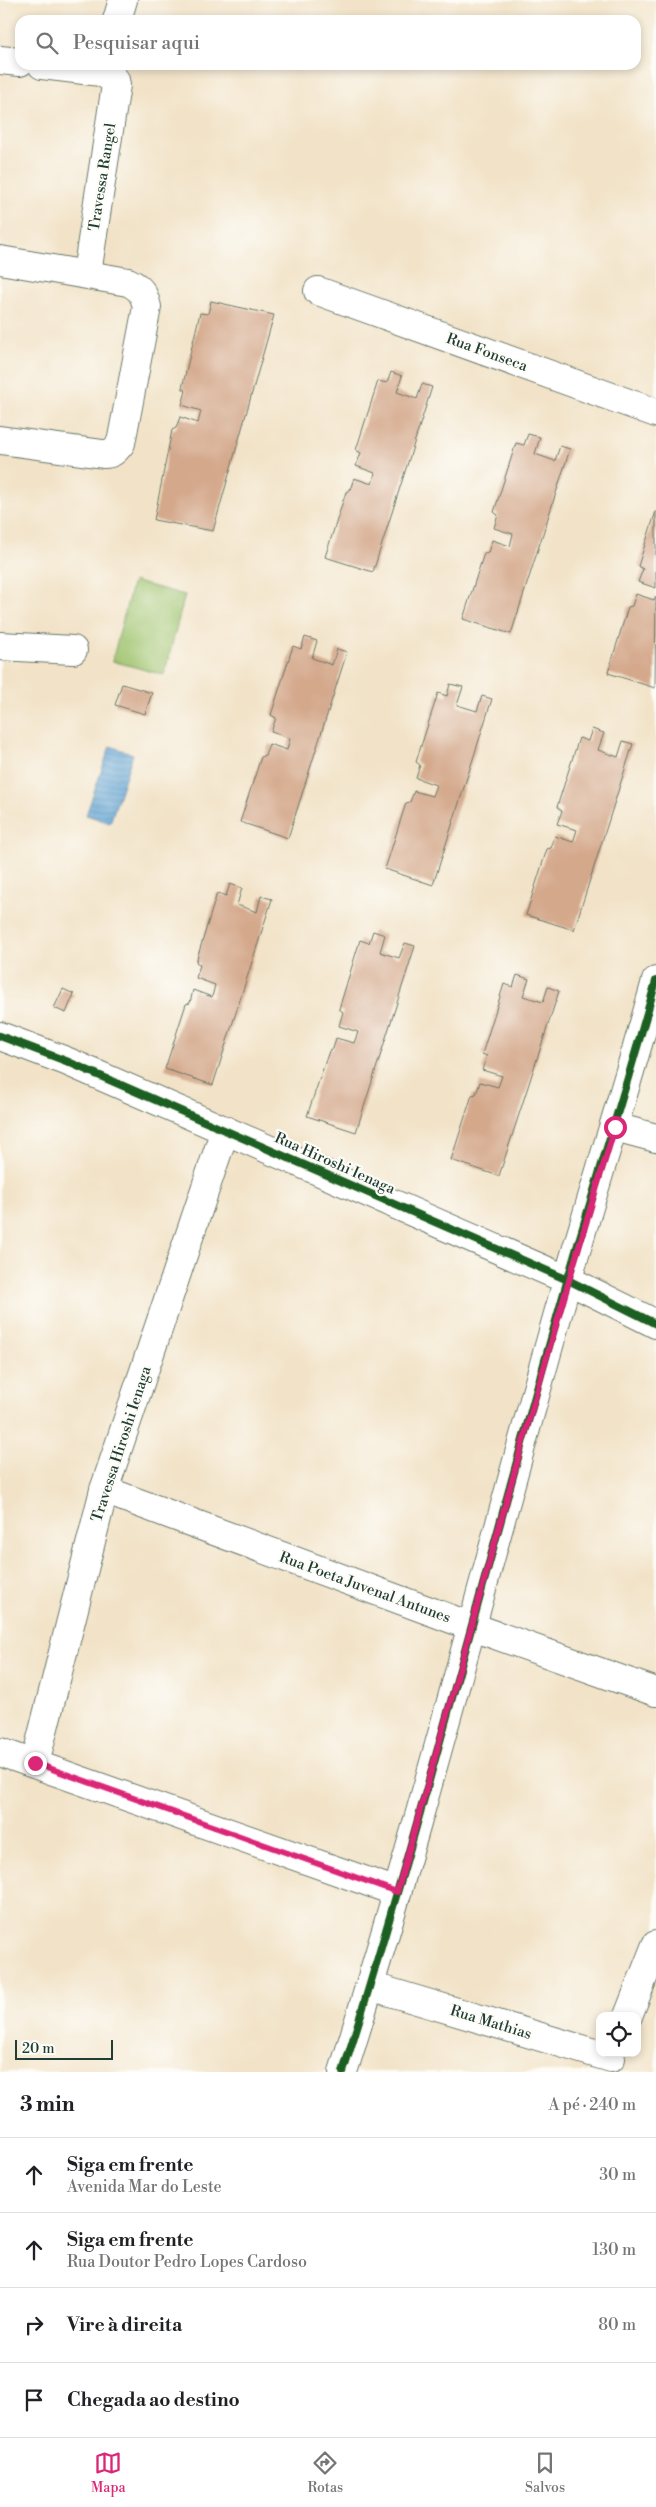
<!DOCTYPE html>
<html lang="pt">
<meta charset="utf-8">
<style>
:root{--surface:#fff;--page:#f6f6f6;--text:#202124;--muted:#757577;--line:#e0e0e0;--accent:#db2777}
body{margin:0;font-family:"Libre Bodoni",serif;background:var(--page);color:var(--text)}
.controls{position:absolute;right:15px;bottom:15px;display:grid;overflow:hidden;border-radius:10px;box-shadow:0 2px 8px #0003}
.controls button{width:45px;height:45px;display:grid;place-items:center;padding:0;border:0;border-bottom:1px solid var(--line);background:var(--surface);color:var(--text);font:25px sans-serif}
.scale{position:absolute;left:15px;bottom:12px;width:98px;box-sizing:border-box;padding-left:5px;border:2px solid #1f3d34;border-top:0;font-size:14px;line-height:18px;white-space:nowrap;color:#1f3d34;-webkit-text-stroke:4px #fdfcf7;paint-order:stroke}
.stop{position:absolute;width:15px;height:15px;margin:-11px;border:4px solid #db2777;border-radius:50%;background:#fff}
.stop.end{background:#db2777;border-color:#fff;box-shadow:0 1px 5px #0008}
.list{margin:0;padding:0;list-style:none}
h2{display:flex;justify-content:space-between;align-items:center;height:65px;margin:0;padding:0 20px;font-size:21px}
h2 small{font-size:16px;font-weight:400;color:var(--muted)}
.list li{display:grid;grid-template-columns:32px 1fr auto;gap:15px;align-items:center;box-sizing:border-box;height:75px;padding:0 20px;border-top:1px solid var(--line)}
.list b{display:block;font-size:19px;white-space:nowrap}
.list p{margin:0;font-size:16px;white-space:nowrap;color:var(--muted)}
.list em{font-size:16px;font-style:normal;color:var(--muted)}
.icon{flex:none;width:28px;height:28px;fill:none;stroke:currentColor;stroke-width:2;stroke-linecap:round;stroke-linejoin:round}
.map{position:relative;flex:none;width:656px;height:2072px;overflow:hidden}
.search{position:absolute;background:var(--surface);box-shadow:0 2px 8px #0003;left:15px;right:15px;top:15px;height:55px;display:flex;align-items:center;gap:12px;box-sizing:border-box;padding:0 18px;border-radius:15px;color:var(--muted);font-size:19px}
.sheet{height:365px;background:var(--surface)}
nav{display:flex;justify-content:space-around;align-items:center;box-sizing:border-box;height:70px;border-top:1px solid var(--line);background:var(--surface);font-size:14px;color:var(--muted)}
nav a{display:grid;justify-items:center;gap:2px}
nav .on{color:var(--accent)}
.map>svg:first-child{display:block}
</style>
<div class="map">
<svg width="656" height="2072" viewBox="0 0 656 2072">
<defs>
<pattern id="water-rules" width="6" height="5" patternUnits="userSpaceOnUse" patternTransform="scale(1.25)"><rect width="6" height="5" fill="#5fa3d4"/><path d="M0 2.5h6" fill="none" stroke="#4e86ad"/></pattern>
</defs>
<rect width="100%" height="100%" fill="#fdfcf7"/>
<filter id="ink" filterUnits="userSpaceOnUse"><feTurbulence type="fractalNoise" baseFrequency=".02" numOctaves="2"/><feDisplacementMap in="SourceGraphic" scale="10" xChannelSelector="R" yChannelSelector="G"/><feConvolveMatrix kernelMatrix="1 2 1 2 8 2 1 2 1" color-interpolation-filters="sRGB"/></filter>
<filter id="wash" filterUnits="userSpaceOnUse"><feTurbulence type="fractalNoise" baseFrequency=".0096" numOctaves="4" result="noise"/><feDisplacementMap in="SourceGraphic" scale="20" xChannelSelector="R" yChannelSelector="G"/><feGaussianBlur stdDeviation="1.12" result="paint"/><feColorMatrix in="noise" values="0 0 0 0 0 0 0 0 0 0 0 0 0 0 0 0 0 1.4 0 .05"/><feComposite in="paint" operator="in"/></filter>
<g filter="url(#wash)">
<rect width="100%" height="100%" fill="#f2e3c8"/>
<polygon fill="#9fc36d" stroke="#5f8050" points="133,581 185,595 164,675 112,661"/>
<polygon fill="url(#water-rules)" stroke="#3f7084" points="110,746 133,754 110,823 86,815"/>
<g id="blocks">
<g fill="#d4a88b">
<polygon points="211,301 274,315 213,531 154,520 172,430 176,428 180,417 198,423 201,411 182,405 186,391 182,388 200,313 208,314"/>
<polygon points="391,372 402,376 397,392 417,399 422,384 432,387 373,572 325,557 346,492 350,490 354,478 372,484 375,473 356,466 361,453 356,450 378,381 387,383"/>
<polygon points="528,434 540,437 535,454 555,461 560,446 570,449 511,634 463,619 484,553 488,552 492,540 510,546 513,534 494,528 498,515 494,512 516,443 524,445"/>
<polygon points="656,511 656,588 638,582 643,569 638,566"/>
<polygon points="636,594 654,600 656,596 655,688 608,673 628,607 632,606"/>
<polygon points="305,637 317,641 312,658 332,665 337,649 347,652 288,838 240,822 261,757 265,755 269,744 287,750 290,738 271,732 276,718 271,715 293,646 301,649"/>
<polygon points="122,684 152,693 145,714 115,705"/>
<polygon points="450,684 463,687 457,705 477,711 482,696 492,699 433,885 385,869 406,803 410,802 414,791 432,796 436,785 416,778 420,765 416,762 438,693 447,696"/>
<polygon points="592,729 604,733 598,750 618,757 623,741 633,744 574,930 526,915 547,849 551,848 555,836 573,842 577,830 557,824 562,811 557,807 579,738 588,741"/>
<polygon points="230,884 242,888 237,905 257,912 261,896 272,899 213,1085 165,1069 186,1004 190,1003 193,990 212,997 215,985 196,978 200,965 196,962 217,893 226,896"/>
<polygon points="373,931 385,935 380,952 399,958 405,943 415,946 356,1132 307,1116 329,1051 333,1049 336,1038 354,1043 358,1032 339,1026 343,1012 339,1009 360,940 369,943"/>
<polygon points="517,975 529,979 523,996 543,1002 548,987 559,991 499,1176 451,1160 472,1095 476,1094 480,1082 498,1087 502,1076 482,1070 487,1056 482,1054 504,984 513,987"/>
<polygon points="63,989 74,994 66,1013 54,1008"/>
</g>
</g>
</g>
<g filter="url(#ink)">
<use href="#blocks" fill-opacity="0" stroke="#697768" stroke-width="1"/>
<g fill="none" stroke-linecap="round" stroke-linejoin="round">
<defs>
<g id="street">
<polyline points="117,20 123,0"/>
<polyline points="0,60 20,62"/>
<polyline points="42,65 101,72 115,80 116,85 87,273"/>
<path d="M 0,260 L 128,282 C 141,288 144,294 147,307 L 121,443 C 115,451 112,454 103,454 L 0,440"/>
<polyline points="318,291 656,413"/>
<polyline points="0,646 73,650"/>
<polyline points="0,1036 66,1061 568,1280 656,1324"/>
<polyline points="615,1127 656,1138"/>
<polyline points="104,1490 473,1627 656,1692"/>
<polyline points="0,1752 397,1892"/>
<polyline points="35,1763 104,1490 225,1130"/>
<polyline points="370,1986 611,2058"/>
<polyline points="628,2016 656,1945"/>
<path d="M 343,2072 C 425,1811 492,1545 567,1282 C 596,1181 628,1082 656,981"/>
</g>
</defs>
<use href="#street" stroke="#697768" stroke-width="30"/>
<use href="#street" stroke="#fff" stroke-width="28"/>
<defs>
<g id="cycleway">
<polyline points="0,1036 66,1061 568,1280 656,1324"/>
<path d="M 343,2072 C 425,1811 492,1545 567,1282 C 596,1181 628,1082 656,981"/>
</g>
</defs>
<use href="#cycleway" stroke="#fdfcf7" stroke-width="11"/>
<use href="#cycleway" stroke="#1b5e20" stroke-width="8"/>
</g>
</g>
<g fill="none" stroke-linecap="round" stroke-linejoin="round" filter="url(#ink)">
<path stroke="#db2777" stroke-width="6" d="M 35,1763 L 397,1892 C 470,1637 537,1380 615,1127"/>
</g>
<g text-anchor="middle" stroke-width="4.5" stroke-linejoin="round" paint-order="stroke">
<g font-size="15" fill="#1f3d34" stroke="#fdfcf7">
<text transform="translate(102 177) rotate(-81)" y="5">Travessa Rangel</text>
<text transform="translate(487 352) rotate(20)" y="5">Rua Fonseca</text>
<text transform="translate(335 1163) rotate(24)" y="5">Rua Hiroshi Ienaga</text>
<text transform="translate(121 1444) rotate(-72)" y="5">Travessa Hiroshi Ienaga</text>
<text transform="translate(365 1587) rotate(20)" y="5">Rua Poeta Juvenal Antunes</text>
<text transform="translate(491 2022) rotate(17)" y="5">Rua Mathias</text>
</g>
</g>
</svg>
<div class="controls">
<button><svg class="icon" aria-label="locate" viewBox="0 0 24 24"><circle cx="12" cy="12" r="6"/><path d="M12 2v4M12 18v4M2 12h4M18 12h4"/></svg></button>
</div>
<div class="scale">20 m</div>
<div class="stop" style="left:615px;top:1127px"></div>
<div class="stop end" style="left:35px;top:1763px"></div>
<div class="search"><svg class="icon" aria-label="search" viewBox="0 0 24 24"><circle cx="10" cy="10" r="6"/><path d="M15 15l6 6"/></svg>Pesquisar aqui</div>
</div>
<section class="sheet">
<h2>3 min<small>A pé · 240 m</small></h2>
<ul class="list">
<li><svg class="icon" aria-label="ahead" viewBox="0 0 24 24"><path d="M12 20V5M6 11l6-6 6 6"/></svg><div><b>Siga em frente</b><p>Avenida Mar do Leste</p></div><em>30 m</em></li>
<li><svg class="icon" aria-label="ahead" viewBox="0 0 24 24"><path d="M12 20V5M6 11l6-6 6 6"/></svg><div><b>Siga em frente</b><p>Rua Doutor Pedro Lopes Cardoso</p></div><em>130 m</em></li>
<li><svg class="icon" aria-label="right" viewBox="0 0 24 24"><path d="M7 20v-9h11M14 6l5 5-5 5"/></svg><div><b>Vire à direita</b></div><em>80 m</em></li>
<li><svg class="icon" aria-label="arrive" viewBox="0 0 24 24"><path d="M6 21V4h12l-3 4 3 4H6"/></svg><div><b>Chegada ao destino</b></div></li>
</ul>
</section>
<nav>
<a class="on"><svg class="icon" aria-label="map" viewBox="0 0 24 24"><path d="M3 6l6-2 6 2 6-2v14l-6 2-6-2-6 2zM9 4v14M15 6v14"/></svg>Mapa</a>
<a><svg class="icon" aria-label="directions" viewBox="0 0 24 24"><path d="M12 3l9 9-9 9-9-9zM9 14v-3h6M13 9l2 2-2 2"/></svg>Rotas</a>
<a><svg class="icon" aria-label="saved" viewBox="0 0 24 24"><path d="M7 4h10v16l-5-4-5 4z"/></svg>Salvos</a>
</nav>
